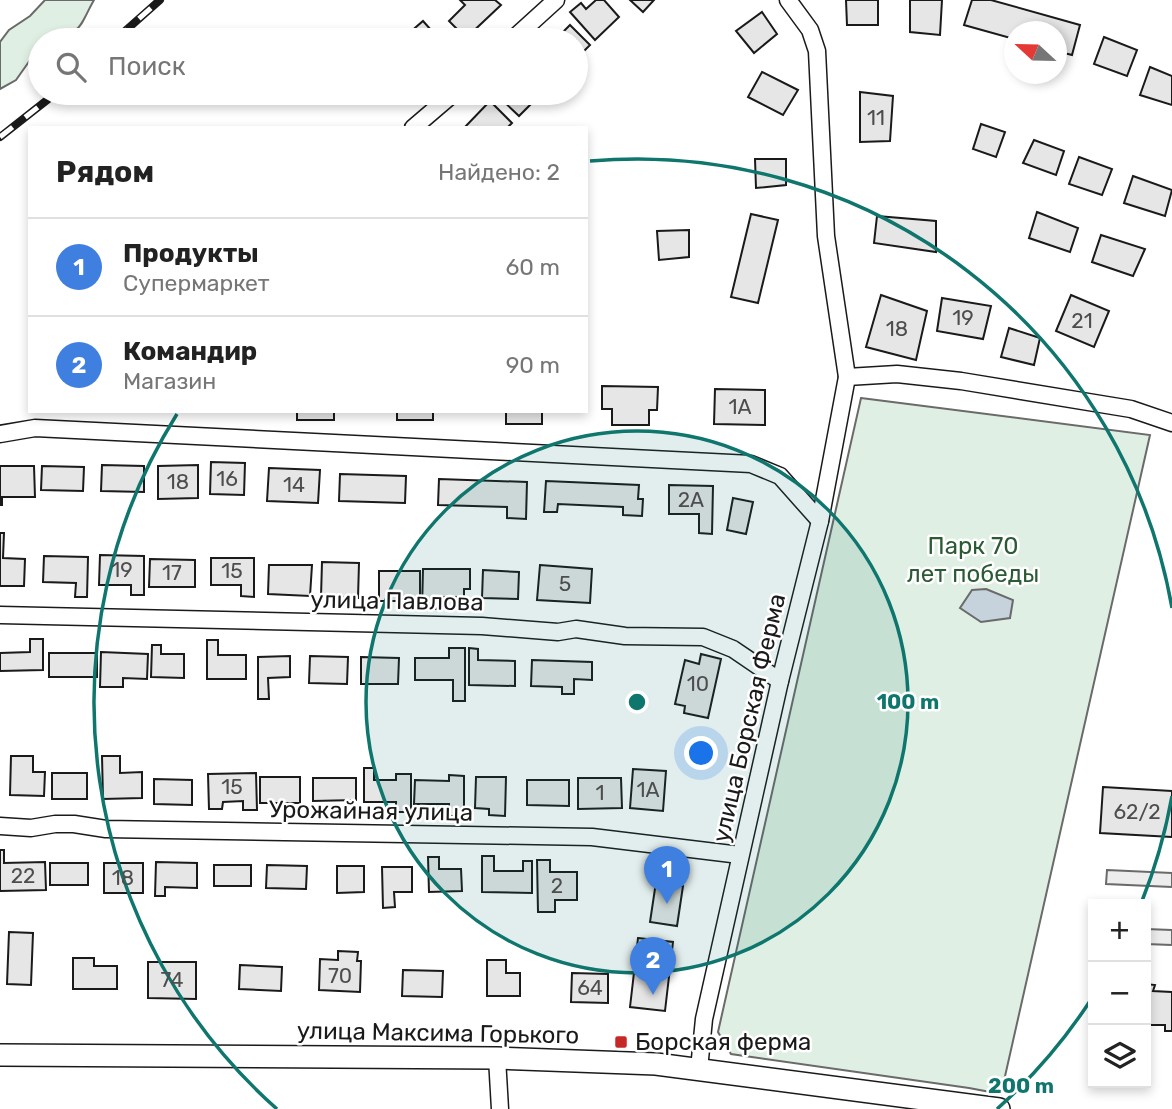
<!DOCTYPE html>
<html lang="ru">
<meta charset="utf-8">
<style>
:root{--surface:#fff;--page:#f2f2f2;--text:#222;--muted:#767676;--line:#e0e0e0;--accent:#c62828}
body{margin:0;font-family:Rubik,sans-serif;background:var(--page);color:var(--text)}
.controls{position:absolute;right:21px;bottom:21px;display:grid;overflow:hidden;border-radius:0px;box-shadow:0 4px 10px #0003}
.controls button{width:63px;height:63px;display:grid;place-items:center;padding:0;border:0;border-bottom:2px solid var(--line);background:var(--surface);color:var(--text);font:35px sans-serif}
.compass{position:absolute;left:1004px;top:21px;width:63px;height:63px;border-radius:50%;background:var(--surface);box-shadow:0 4px 10px #0003;rotate:292deg}
.you{position:absolute;left:702px;top:754px;width:24px;height:24px;margin:-18px;border:5px solid #fff;border-radius:50%;background:#1a73e8;box-shadow:0 0 0 10px #1a73e833}
.badge{display:grid;place-items:center;width:46px;height:46px;border-radius:50%;background:var(--accent);color:#fff;font-size:23px;font-weight:700}
.pin{position:absolute;translate:-50% -58px;filter:drop-shadow(0 2px 4px #0008)}
.pin::after{content:'';position:absolute;top:37px;width:24px;height:21px;background:inherit;clip-path:polygon(0 0,100% 0,50% 100%)}
.list{margin:0;padding:0;list-style:none}
h2{display:flex;justify-content:space-between;align-items:center;height:91px;margin:0;padding:0 28px;font-size:30px}
h2 small{font-size:23px;font-weight:400;color:var(--muted)}
.list li{display:grid;grid-template-columns:46px 1fr auto;gap:21px;align-items:center;box-sizing:border-box;height:98px;padding:0 28px;border-top:2px solid var(--line)}
.list b{display:block;font-size:26px;white-space:nowrap}
.list p{margin:0;font-size:23px;white-space:nowrap;color:var(--muted)}
.list em{font-size:23px;font-style:normal;color:var(--muted)}
.icon{flex:none;width:38px;height:38px;fill:none;stroke:currentColor;stroke-width:2;stroke-linecap:round;stroke-linejoin:round}
.map{position:relative;flex:none;width:1172px;height:1109px;overflow:hidden}
.search{position:absolute;background:var(--surface);box-shadow:0 4px 10px #0003;left:28px;top:28px;width:560px;height:77px;display:flex;align-items:center;gap:18px;box-sizing:border-box;padding:0 24px;border-radius:38px;color:var(--muted);font-size:26px}
.panel{position:absolute;background:var(--surface);box-shadow:0 4px 10px #0003;left:28px;top:126px;width:560px;height:287px;border-radius:0px}
.map>svg:first-child{display:block}
</style>
<div class="map">
<svg width="1172" height="1109" viewBox="0 0 1172 1109">
<rect width="100%" height="100%" fill="#fff"/>
<g fill="#e0efe3" stroke="#6a6a6a" stroke-width="2">
<path d="M 45,0 L 94,0 C 79,26 83,35 50,35 L 45,40 L 40,40 L 40,46 L 16,80 L 0,89 L 0,42 L 9,30 L 30,16 Z"/>
<polygon points="861,398 1150,435 1001,1094 969,1088 731,1054 718,1032"/>
</g>
<g fill="#ededed" stroke="#6a6a6a" stroke-width="2">
<polygon points="1107,870 1172,873 1172,887 1106,884"/>
<polygon points="1146,929 1172,930 1172,945 1146,944"/>
</g>
<g fill="#c6d2dc" stroke="#6a6a6a" stroke-width="2">
<polygon points="322,29 336,29 349,40 310,40"/>
<polygon points="986,589 1013,600 1010,618 981,622 960,608 972,590"/>
</g>
<g fill="#e6e6e6" stroke="#1a1a1a" stroke-width="2">
<polygon points="460,0 495,0 501,5 466,38 449,21 465,5"/>
<polygon points="596,0 604,0 619,17 595,40 570,12 581,3 586,9"/>
<polygon points="630,0 654,0 643,12"/>
<polygon points="846,0 878,0 878,25 847,25"/>
<polygon points="910,0 942,0 940,35 910,32"/>
<polygon points="972,0 991,0 1080,25 1072,55 1056,51 1056,32 1014,32 1014,39 964,25"/>
<polygon points="762,12 777,34 754,53 736,31"/>
<polygon points="423,21 440,40 401,40"/>
<polygon points="570,25 590,45 576,59 576,40 555,40"/>
<polygon points="1104,37 1137,50 1127,76 1094,64"/>
<polygon points="1150,67 1172,76 1172,105 1140,95"/>
<polygon points="762,72 798,90 783,115 748,97"/>
<polygon points="860,92 893,96 890,141 860,142"/>
<polygon points="503,93 558,93 548,103 540,95 519,116 499,97"/>
<polygon points="490,101 512,123 507,128 464,128"/>
<polygon points="981,124 1005,132 996,157 973,149"/>
<polygon points="1034,140 1064,151 1056,175 1023,163"/>
<polygon points="1079,157 1112,169 1102,195 1069,184"/>
<polygon points="755,159 786,159 786,185 756,188"/>
<polygon points="1133,176 1172,190 1165,216 1124,203"/>
<polygon points="1037,212 1078,228 1070,252 1029,238"/>
<polygon points="751,214 778,220 758,303 731,297"/>
<polygon points="877,216 936,221 936,252 874,243"/>
<polygon points="689,230 689,257 659,260 657,231"/>
<polygon points="1101,235 1145,249 1133,276 1092,262"/>
<polygon points="881,295 927,311 916,360 866,347"/>
<polygon points="1071,295 1109,311 1094,347 1056,331"/>
<polygon points="942,298 991,306 983,339 937,331"/>
<polygon points="1009,328 1040,338 1034,365 1001,357"/>
<polygon points="602,386 658,387 657,410 649,410 649,425 612,425 612,409 602,409"/>
<polygon points="715,389 765,390 765,425 714,424"/>
<rect x="297" y="411" width="37" height="9"/>
<rect x="397" y="411" width="36" height="9"/>
<rect x="506" y="411" width="36" height="13"/>
<polygon points="211,462 245,463 244,495 210,494"/>
<polygon points="102,465 144,466 144,492 101,491"/>
<polygon points="198,465 198,498 158,499 158,466"/>
<polygon points="0,466 34,466 35,497 2,497 2,505 0,505"/>
<polygon points="42,466 84,467 83,491 41,490"/>
<polygon points="269,468 320,470 318,503 267,501"/>
<polygon points="340,474 406,476 405,503 339,501"/>
<polygon points="439,479 527,482 526,519 507,518 507,507 438,505"/>
<polygon points="546,481 639,485 638,499 643,499 642,516 623,515 623,507 558,504 557,512 544,512"/>
<polygon points="669,485 713,486 712,534 699,533 699,514 669,514"/>
<polygon points="733,498 753,502 746,534 727,530"/>
<polygon points="0,533 4,533 3,558 25,559 24,586 0,586"/>
<polygon points="100,555 144,556 144,595 131,595 131,585 99,585"/>
<polygon points="44,556 88,557 87,597 75,597 76,583 43,582"/>
<polygon points="211,558 254,558 254,597 241,596 241,585 211,585"/>
<polygon points="150,559 195,560 195,587 149,587"/>
<polygon points="322,562 359,563 358,598 321,597"/>
<polygon points="269,565 312,565 310,596 268,594"/>
<polygon points="540,565 592,569 590,603 537,600"/>
<polygon points="423,569 470,569 470,589 464,589 464,597 437,597 437,609 422,609"/>
<polygon points="483,570 519,572 518,599 482,598"/>
<rect x="379" y="571" width="41" height="30"/>
<polygon points="30,639 43,639 43,670 0,671 0,653 30,652"/>
<polygon points="207,640 218,640 218,655 246,655 246,679 207,679"/>
<polygon points="152,645 161,645 161,654 184,654 184,678 151,677"/>
<polygon points="449,648 465,648 465,701 453,701 453,680 415,680 415,658 449,658"/>
<polygon points="469,648 478,649 478,660 515,661 515,686 469,685"/>
<polygon points="101,652 148,654 147,679 123,678 123,687 100,687"/>
<rect x="49" y="653" width="48" height="24"/>
<polygon points="701,654 721,659 708,718 684,713 685,706 675,704 685,660 699,664"/>
<polygon points="290,656 290,677 268,678 269,699 258,699 258,657"/>
<polygon points="310,656 348,657 347,684 309,683"/>
<polygon points="361,657 399,658 398,684 361,684"/>
<polygon points="532,660 592,662 592,680 574,679 574,694 562,694 562,687 531,686"/>
<polygon points="11,756 33,756 33,772 45,772 44,796 10,795"/>
<polygon points="102,756 120,756 120,773 142,772 142,798 103,799"/>
<polygon points="364,768 374,768 374,780 396,780 396,774 411,774 411,812 396,812 396,802 364,802"/>
<polygon points="633,769 666,771 663,811 630,808"/>
<rect x="52" y="773" width="35" height="26"/>
<polygon points="256,773 257,810 243,810 243,801 223,802 222,809 209,809 208,774"/>
<polygon points="449,775 464,776 464,816 449,816 449,804 414,804 415,780 449,781"/>
<rect x="260" y="777" width="40" height="26"/>
<polygon points="476,777 506,777 505,816 489,815 489,809 475,808"/>
<polygon points="313,778 356,778 356,800 313,801"/>
<polygon points="578,778 621,778 622,808 578,809"/>
<polygon points="154,779 192,780 192,805 154,804"/>
<polygon points="527,780 569,780 569,806 527,805"/>
<polygon points="1103,787 1172,791 1172,837 1100,833"/>
<polygon points="0,850 4,850 4,863 45,862 46,890 0,891"/>
<polygon points="482,856 494,856 494,871 523,871 523,861 532,861 532,893 482,892"/>
<polygon points="428,857 439,857 439,869 461,869 462,891 429,892"/>
<polygon points="537,860 550,860 550,872 577,872 577,900 555,900 555,912 538,912"/>
<polygon points="156,862 197,863 197,888 165,887 165,896 155,896"/>
<rect x="50" y="863" width="38" height="22"/>
<rect x="104" y="863" width="39" height="30"/>
<rect x="214" y="865" width="37" height="21"/>
<polygon points="267,865 307,866 306,889 266,888"/>
<polygon points="337,866 364,866 364,892 337,893"/>
<polygon points="382,867 412,867 412,892 394,892 395,907 383,908"/>
<polygon points="656,882 683,886 677,926 650,922"/>
<polygon points="9,932 33,933 31,985 7,984"/>
<polygon points="638,938 673,942 665,1011 630,1007"/>
<polygon points="338,951 358,952 357,961 361,961 360,992 319,990 320,959 338,960"/>
<polygon points="73,958 94,958 94,966 117,966 117,989 73,989"/>
<polygon points="487,960 506,960 506,973 520,973 520,996 487,996"/>
<polygon points="148,962 196,962 196,999 148,998"/>
<polygon points="240,965 282,967 281,991 239,989"/>
<polygon points="403,970 443,971 442,997 402,996"/>
<polygon points="572,973 608,974 608,1003 571,1002"/>
<polygon points="1146,984 1155,985 1153,991 1172,992 1172,1031 1165,1031 1165,1025 1146,1025"/>
</g>
<g fill="none" stroke-linecap="round" stroke-linejoin="round">
<defs>
<g id="minor">
<polyline points="512,40 556,0"/>
<polyline points="413,128 454,93"/>
<polyline points="847,377 897,374 961,381 1131,409 1172,423"/>
<polyline points="0,434 35,428 751,464 780,476 820,521"/>
<polyline points="0,615 482,626 558,632 576,629 625,636 703,637 733,649 780,681"/>
<polyline points="0,826 31,828 55,824 74,824 106,829 592,837 740,855"/>
<polyline points="497,1058 500,1109"/>
<polyline points="699,1069 704,1019 780,681 820,521 847,377 826,236 817,51 810,30 788,0"/>
</g>
<polyline id="tertiary" points="0,1055 497,1058 656,1064 999,1109"/>
</defs>
<use href="#minor" stroke="#1a1a1a" stroke-width="19"/>
<use href="#tertiary" stroke="#1a1a1a" stroke-width="24"/>
<use href="#minor" stroke="#fff" stroke-width="16"/>
<use href="#tertiary" stroke="#fff" stroke-width="21"/>
<defs>
<g id="rail">
<polyline points="115,40 160,0"/>
<polyline points="0,137 56,93"/>
</g>
</defs>
<use href="#rail" stroke="#1a1a1a" stroke-width="8"/>
<use href="#rail" stroke="#fff" stroke-width="5" stroke-dasharray="16" stroke-linecap="butt"/>
</g>
<circle cx="637" cy="702" r="271" fill="#0f766e" fill-opacity=".12"/>
<g fill="none" stroke="#0f766e" stroke-width="3.5">
<circle cx="637" cy="702" r="271"/>
<path d="M1172 796A543 543 0 0 1 1142 901M1092 998A543 543 0 0 1 997 1109M277 1109A543 543 0 0 1 177 414M590 161A543 543 0 0 1 1172 608"/>
</g>
<rect fill="#c62828" stroke="#fff" stroke-width="2.5" x="614" y="1035" width="14" height="14" rx="3.5"/>
<g text-anchor="middle" stroke-width="5" stroke-linejoin="round" paint-order="stroke">
<g font-size="21" fill="#4d4d4d">
<text x="876" y="125">11</text>
<text x="963" y="325">19</text>
<text x="1082" y="328">21</text>
<text x="897" y="336">18</text>
<text x="740" y="414">1А</text>
<text x="227" y="486">16</text>
<text x="178" y="489">18</text>
<text x="294" y="492">14</text>
<text x="691" y="507">2А</text>
<text x="122" y="577">19</text>
<text x="232" y="578">15</text>
<text x="172" y="580">17</text>
<text x="565" y="591">5</text>
<text x="698" y="691">10</text>
<text x="232" y="794">15</text>
<text x="648" y="797">1А</text>
<text x="600" y="800">1</text>
<text x="1137" y="819">62/2</text>
<text x="23" y="883">22</text>
<text x="123" y="885">18</text>
<text x="557" y="893">2</text>
<text x="340" y="983">70</text>
<text x="172" y="987">74</text>
<text x="590" y="995">64</text>
</g>
<g font-size="24" fill="#2b5a34" stroke="#fff">
<text x="973" y="554">Парк 70<tspan x="973" dy="28">лет победы</tspan></text>
</g>
<g font-size="24" fill="#1a1a1a" stroke="#fff">
<text transform="translate(397 601) rotate(1)" y="8">улица Павлова</text>
<text transform="translate(749 718) rotate(-77)" y="8">улица Борская Ферма</text>
<text transform="translate(371 811) rotate(1)" y="8">Урожайная улица</text>
<text transform="translate(438 1033) rotate(1)" y="8">улица Максима Горького</text>
</g>
<g font-size="24" fill="#1a1a1a" stroke="#fff" text-anchor="start">
<text x="635" y="1050">Борская ферма</text>
</g>
</g>
<circle cx="637" cy="702" r="10" fill="#0f766e" stroke="#fff" stroke-width="3.5"/>
<g font-size="21" text-anchor="middle" font-weight="bold" fill="#0f766e" stroke="#fff" stroke-width="5" stroke-linejoin="round" paint-order="stroke">
<text x="908" y="709">100 m</text>
<text x="1021" y="1093">200 m</text>
</g>
</svg>
<div class="controls">
<button>+</button>
<button>−</button>
<button><svg class="icon" aria-label="layers" viewBox="0 0 24 24"><path d="M12 4l9 5-9 5-9-5zM3 14l9 5 9-5"/></svg></button>
</div>
<svg class="compass" viewBox="-18 -18 36 36"><path d="M0-13l5 13h-10z" fill="#e53935"/><path d="M0 13l5-13h-10z" fill="#767676"/></svg>
<div class="you"></div>
<div class="pin badge" style="left:667px;top:904px;background:#3f7fe0">1</div>
<div class="pin badge" style="left:653px;top:995px;background:#3f7fe0">2</div>
<div class="search"><svg class="icon" aria-label="search" viewBox="0 0 24 24"><circle cx="10" cy="10" r="6"/><path d="M15 15l6 6"/></svg>Поиск</div>
<section class="panel">
<h2>Рядом<small>Найдено: 2</small></h2>
<ul class="list">
<li><span class="badge" style="background:#3f7fe0">1</span><div><b>Продукты</b><p>Супермаркет</p></div><em>60 m</em></li>
<li><span class="badge" style="background:#3f7fe0">2</span><div><b>Командир</b><p>Магазин</p></div><em>90 m</em></li>
</ul>
</section>
</div>
